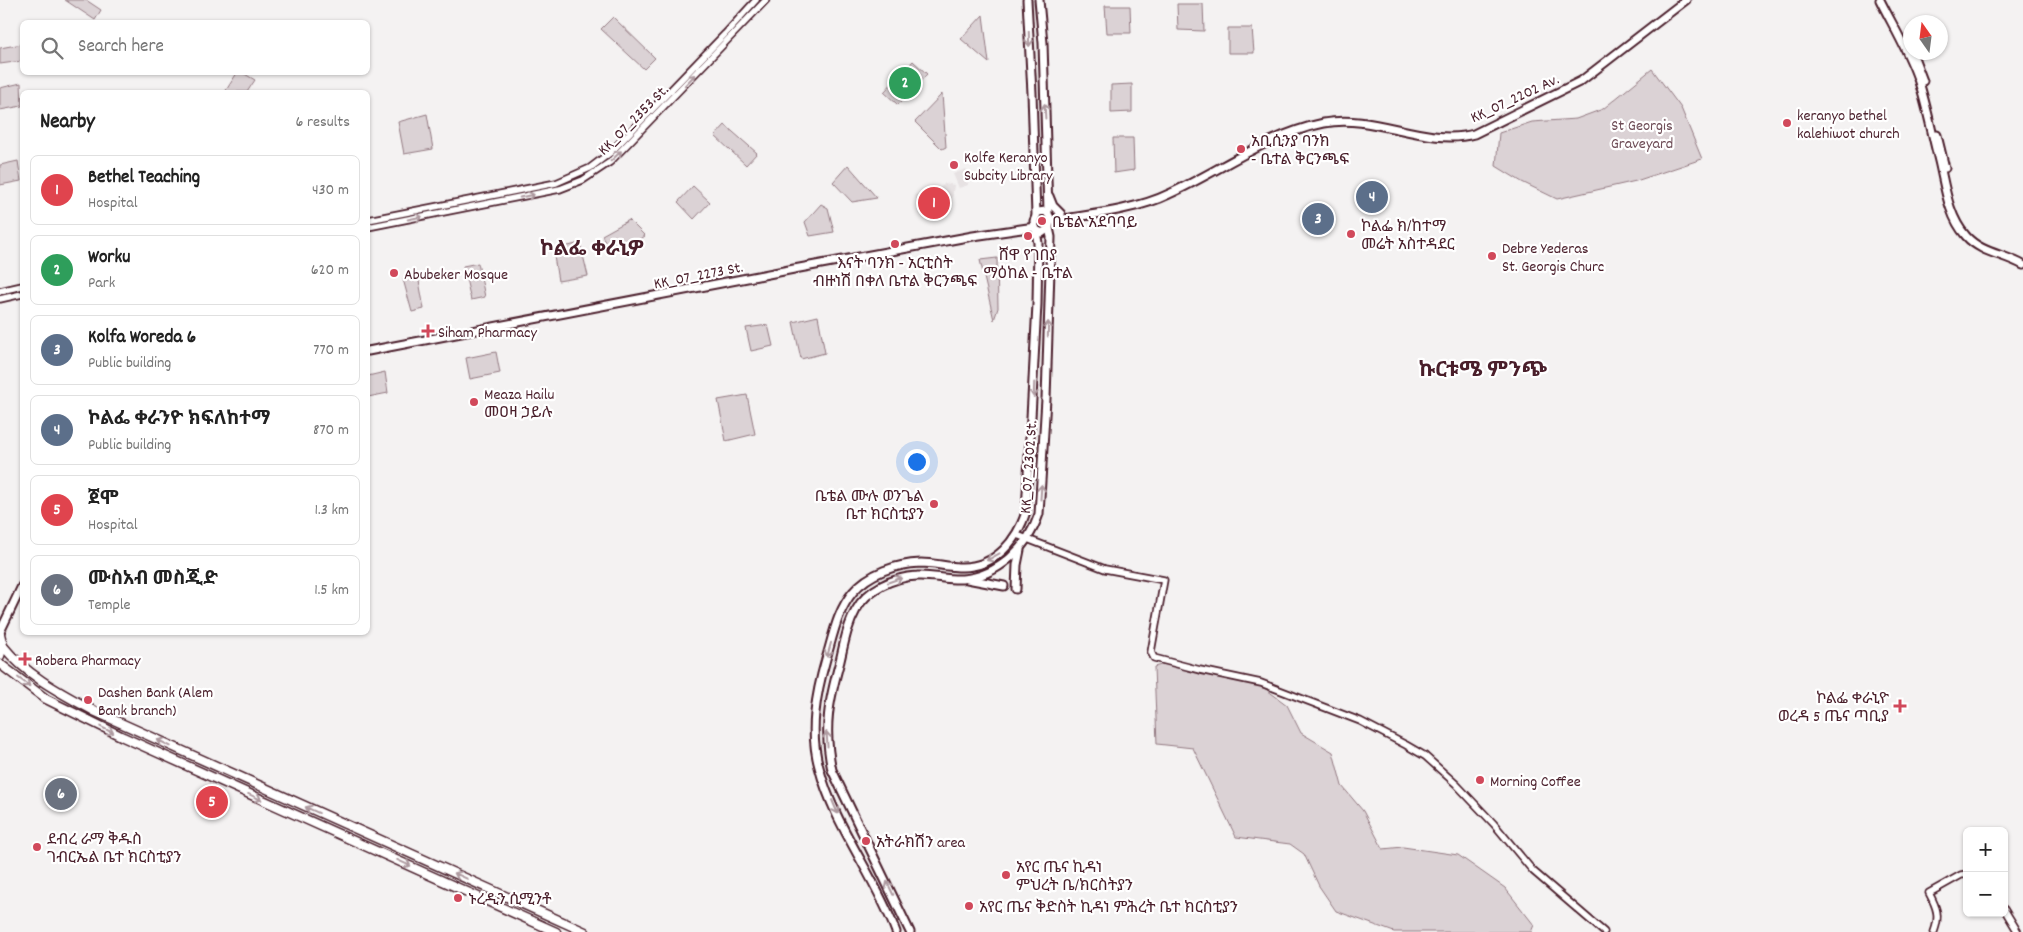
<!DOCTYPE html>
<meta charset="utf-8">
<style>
:root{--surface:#fff;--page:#f6f6f6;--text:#222;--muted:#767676;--line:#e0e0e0;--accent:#ea580c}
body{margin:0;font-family:Dekko,"Noto Sans Ethiopic",sans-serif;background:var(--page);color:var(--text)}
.controls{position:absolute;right:15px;bottom:15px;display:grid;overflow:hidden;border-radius:8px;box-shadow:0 1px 4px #0004}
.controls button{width:45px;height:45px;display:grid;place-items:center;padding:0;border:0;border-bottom:1px solid var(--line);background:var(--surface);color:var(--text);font:25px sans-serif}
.compass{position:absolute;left:1903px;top:15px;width:45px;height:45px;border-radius:50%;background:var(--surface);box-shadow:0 1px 4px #0004;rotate:346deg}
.you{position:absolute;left:916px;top:461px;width:18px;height:18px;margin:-12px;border:4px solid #fff;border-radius:50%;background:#1a73e8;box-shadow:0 0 0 8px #1a73e833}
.badge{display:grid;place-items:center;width:32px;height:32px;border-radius:50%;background:var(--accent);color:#fff;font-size:16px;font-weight:700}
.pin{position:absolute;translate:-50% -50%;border:2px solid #fff;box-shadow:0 1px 5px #0006}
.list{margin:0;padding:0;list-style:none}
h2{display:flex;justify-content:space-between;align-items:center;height:65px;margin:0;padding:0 20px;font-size:21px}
h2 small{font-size:16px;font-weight:400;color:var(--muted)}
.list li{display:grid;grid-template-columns:32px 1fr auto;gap:15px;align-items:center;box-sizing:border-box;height:70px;margin:0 10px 10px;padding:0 10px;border:1px solid var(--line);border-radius:8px}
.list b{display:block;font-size:19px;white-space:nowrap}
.list p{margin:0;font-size:16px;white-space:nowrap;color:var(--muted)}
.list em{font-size:16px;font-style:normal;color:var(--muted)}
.icon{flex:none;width:28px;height:28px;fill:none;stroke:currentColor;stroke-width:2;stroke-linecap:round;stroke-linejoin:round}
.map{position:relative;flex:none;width:2023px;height:932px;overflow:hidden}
.search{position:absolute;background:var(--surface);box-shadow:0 1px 4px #0004;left:20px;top:20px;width:350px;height:55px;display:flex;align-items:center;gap:12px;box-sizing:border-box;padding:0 18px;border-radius:8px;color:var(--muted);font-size:19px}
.panel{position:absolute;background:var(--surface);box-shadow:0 1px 4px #0004;left:20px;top:90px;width:350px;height:545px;border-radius:8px}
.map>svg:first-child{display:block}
</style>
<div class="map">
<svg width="2023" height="932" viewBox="0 0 2023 932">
<rect width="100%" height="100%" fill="#f4f2f2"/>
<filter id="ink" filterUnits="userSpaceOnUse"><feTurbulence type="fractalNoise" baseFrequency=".02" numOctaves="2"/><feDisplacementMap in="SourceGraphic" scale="10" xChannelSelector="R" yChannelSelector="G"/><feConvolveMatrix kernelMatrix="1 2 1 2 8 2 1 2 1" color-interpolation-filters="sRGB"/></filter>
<g filter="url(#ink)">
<g fill="#e7e2e3">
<polygon points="966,169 967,171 968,185 959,188 953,174"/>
<polygon points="945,183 954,185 951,208 939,208 938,211 920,214 915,195 927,190 930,198"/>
</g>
<g fill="#dbd2d5" stroke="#927880">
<polygon points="65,0 86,0 101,10 95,20"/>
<polygon points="1177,4 1203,4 1204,31 1178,30"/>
<polygon points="1105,6 1130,6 1131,33 1107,33"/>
<polygon points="983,15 989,63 961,39"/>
<polygon points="613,17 655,58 644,69 601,29"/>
<polygon points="1228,28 1252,28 1254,53 1228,53"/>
<polygon points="22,44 22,61 0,64 0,48"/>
<polygon points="913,61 927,74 898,105 884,92"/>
<polygon points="1652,69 1681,108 1702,159 1636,181 1557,199 1522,182 1496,166 1499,133 1532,122 1576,119 1603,109"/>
<polygon points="237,73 243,73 255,80 247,92 225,92"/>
<polygon points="21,83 22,106 0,110 0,88"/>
<polygon points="1132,84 1132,112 1111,113 1111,85"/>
<polygon points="942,94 946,147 942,149 915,122"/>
<polygon points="427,114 433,149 404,154 398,122"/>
<polygon points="725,125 757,153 746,165 715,136"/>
<polygon points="1113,138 1133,138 1134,170 1114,173"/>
<polygon points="18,161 21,181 0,185 0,165"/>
<polygon points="848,165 877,198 852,202 833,182"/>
<polygon points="693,186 710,202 694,219 678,202"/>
<polygon points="821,204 828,208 834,232 810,236 805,222"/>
<polygon points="629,220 645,236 629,247 608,251 602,235"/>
<polygon points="580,243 588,276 558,281 553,250"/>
<polygon points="997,258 998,308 994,320 980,260"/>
<polygon points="478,263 485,297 471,300 463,266"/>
<polygon points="418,275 424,309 412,312 403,279"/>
<polygon points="818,316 825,353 801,359 793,322"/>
<polygon points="768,325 773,346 751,351 746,328"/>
<polygon points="496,352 500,373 470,379 466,358"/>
<polygon points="385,372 388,393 368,397 368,376"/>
<polygon points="747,395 755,434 726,441 718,400"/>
<polygon points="1175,661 1255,681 1287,705 1301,733 1333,752 1342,786 1363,811 1383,849 1403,847 1458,855 1505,888 1534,925 1531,932 1394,932 1336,911 1319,886 1304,854 1290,844 1236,837 1193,748 1157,744 1154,667"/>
</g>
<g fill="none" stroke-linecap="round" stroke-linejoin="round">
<defs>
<g id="tertiary">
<polyline points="368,220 556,183 590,168 611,152 725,34 756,0"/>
<polyline points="368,227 560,189 583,180 610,162 766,0"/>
<polyline points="0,291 22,286"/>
<polyline points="0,299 22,294"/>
<polyline points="1017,535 1105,569 1164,580 1151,652 1154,658 1200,670 1261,683 1360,721 1406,745 1425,756 1456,784 1494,824 1533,871 1604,932"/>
<polyline points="2004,909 2018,932"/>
<path d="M 1934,932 C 1940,916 1937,908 1929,893 L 1961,875 L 1967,874"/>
</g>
<g id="primary">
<polyline points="1027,0 1032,93 1036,215"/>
<polyline points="1039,0 1043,43 1048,212"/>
<path d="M 1880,0 C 1893,26 1909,52 1918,79 C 1927,106 1932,134 1939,161 C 1945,186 1948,216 1966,236 C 1981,253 2004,254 2023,265"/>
<polyline points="1912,52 1923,81"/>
<polyline points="1937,135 1945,168"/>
<polyline points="1049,196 1053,206 1061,214"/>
<path d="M 1051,221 C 1087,215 1137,210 1169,194 C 1222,170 1266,135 1324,123 C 1374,113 1426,147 1474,134 L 1581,81 L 1686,0"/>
<polyline points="368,351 794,269 973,236 1035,227"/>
<polyline points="967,579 1004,586"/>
<polyline points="1016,589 1017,565 1020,550"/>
<polyline points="0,632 22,586"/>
<path d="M 896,932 C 875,875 834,826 819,767 C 809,731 816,694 826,659 C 833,636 837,611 853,592 C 869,573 896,564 921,563 C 934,563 948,567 962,567 C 996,567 1017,540 1026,512 L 1037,304 L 1038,243 L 1034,221 L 1038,212 L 1046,211 L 1051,219 L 1049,228 L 1042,233 L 1036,230"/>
<path d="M 910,932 L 832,770 C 823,728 829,701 840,661 C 844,644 847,626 856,610 C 867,589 894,577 917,576 C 932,575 947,580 962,579 C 999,576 1028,547 1039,514 L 1046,399 L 1051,237 L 1049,228"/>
</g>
<g id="trunk">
<polyline points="0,634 3,646 0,656"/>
<path d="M 3,646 C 27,676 61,693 94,711 L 585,932"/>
<polyline points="0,664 46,699 123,737 556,932"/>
</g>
</defs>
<use href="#tertiary" stroke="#4a1f2b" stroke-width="9"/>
<use href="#primary" stroke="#4a1f2b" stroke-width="11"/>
<use href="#trunk" stroke="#4a1f2b" stroke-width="11"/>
<use href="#tertiary" stroke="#fff" stroke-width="5.5"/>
<use href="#primary" stroke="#fff" stroke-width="7"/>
<use href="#trunk" stroke="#fff" stroke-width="8"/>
</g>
<defs><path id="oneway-shaft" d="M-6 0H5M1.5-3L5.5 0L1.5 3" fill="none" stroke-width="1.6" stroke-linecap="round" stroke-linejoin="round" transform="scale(1.25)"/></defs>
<g stroke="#ae9aa0">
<use href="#oneway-shaft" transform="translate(1029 39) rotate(88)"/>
<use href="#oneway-shaft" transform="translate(690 80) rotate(-46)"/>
<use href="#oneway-shaft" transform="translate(1045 111) rotate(-93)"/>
<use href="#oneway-shaft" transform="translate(616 156) rotate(-44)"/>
<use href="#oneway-shaft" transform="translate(527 196) rotate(-12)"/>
<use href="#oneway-shaft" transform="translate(415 218) rotate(-11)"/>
<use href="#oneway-shaft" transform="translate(1048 329) rotate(-89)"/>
<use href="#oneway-shaft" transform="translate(1034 390) rotate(92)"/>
<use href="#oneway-shaft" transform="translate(1041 492) rotate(-86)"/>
<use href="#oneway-shaft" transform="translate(993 557) rotate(151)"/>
<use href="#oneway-shaft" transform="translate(895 580) rotate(-19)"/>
<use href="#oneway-shaft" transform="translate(829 650) rotate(106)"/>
<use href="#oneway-shaft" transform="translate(24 682) rotate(37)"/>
<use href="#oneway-shaft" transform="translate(107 730) rotate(26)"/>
<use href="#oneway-shaft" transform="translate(827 739) rotate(-94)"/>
<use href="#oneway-shaft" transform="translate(164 743) rotate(-154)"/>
<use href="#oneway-shaft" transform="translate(255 797) rotate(24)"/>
<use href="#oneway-shaft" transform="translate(835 807) rotate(67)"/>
<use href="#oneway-shaft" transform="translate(312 810) rotate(-156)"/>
<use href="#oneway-shaft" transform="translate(404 863) rotate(24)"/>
<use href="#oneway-shaft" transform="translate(461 876) rotate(-156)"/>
<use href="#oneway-shaft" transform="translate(890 888) rotate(-116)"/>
</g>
</g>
<g fill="#d1495b" stroke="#fff" stroke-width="2">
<circle cx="1787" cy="123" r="5"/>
<circle cx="1241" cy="149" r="5"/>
<circle cx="954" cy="165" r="5"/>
<circle cx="1042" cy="221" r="5"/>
<circle cx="1351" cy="234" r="5"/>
<circle cx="1028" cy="236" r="5"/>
<circle cx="895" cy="244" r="5"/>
<circle cx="1492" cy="256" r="5"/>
<circle cx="394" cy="273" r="5"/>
<path d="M425.5 323.5h5v5h5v5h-5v5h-5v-5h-5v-5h5z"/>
<circle cx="474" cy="402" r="5"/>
<circle cx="934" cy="504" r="5"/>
<path d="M22.5 651.5h5v5h5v5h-5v5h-5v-5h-5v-5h5z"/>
<circle cx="88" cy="700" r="5"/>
<path d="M1897.5 698.5h5v5h5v5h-5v5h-5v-5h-5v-5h5z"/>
<circle cx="1480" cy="780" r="5"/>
<circle cx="866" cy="841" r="5"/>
<circle cx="37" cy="847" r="5"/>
<circle cx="1006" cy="875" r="5"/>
<circle cx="458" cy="898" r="5"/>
<circle cx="969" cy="906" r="5"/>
</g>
<g text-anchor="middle" stroke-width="4.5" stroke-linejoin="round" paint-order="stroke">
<g font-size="16" fill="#4a1f2b" stroke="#fff">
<text transform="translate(1514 97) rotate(-25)" y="6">KK_07_2202 Av.</text>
<text transform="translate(632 119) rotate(-45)" y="6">KK_07_2353 St.</text>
<text transform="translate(698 274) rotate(-11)" y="6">KK_07_2273 St.</text>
<text transform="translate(1027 467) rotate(-86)" y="6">KK_07_2302 St.</text>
</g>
<g font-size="16" fill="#4a1f2b" stroke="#fff" text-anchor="start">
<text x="1797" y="120">keranyo bethel<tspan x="1797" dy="18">kalehiwot church</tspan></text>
<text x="1251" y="146">አቢሲንያ ባንክ<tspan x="1251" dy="18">- ቤተል ቅርንጫፍ</tspan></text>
<text x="964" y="162">Kolfe Keranyo<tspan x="964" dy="18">Subcity Library</tspan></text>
<text x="1052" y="227">ቤቴል አደባባይ</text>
<text x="1361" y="231">ኮልፌ ክ/ከተማ<tspan x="1361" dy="18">መሬት አስተዳደር</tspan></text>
<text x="1502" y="253">Debre Yederas<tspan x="1502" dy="18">St. Georgis Churc</tspan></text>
<text x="1028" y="260" text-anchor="middle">ሸዋ የገበያ<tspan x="1028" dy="18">ማዕከል - ቤተል</tspan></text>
<text x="895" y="268" text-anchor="middle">እናት ባንክ - አርቲስት<tspan x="895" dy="18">ብዙነሽ በቀለ ቤተል ቅርንጫፍ</tspan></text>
<text x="404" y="279">Abubeker Mosque</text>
<text x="438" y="337">Siham Pharmacy</text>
<text x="484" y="399">Meaza Hailu<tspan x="484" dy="18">መዐዛ ኃይሉ</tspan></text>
<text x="924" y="501" text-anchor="end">ቤቴል ሙሉ ወንጌል<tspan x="924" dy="18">ቤተ ክርስቲያን</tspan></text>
<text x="35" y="665">Robera Pharmacy</text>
<text x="98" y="697">Dashen Bank (Alem<tspan x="98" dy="18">Bank branch)</tspan></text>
<text x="1889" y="703" text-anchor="end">ኮልፌ ቀራኒዮ<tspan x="1889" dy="18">ወረዳ 5 ጤና ጣቢያ</tspan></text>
<text x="1490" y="786">Morning Coffee</text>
<text x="47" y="844">ደብረ ራማ ቅዱስ<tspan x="47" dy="18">ገብርኤል ቤተ ክርስቲያን</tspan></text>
<text x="876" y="847">አትራክሽን area</text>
<text x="1016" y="872">አየር ጤና ኪዳነ<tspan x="1016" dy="18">ምህረት ቤ/ክርስትያን</tspan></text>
<text x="468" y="904">ኑረዲን ሲሚንቶ</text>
<text x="979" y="912">አየር ጤና ቅድስት ኪዳነ ምሕረት ቤተ ክርስቲያን</text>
</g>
<g font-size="16" fill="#6e4c56" stroke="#fff">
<text x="1642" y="130">St Georgis<tspan x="1642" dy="18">Graveyard</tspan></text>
</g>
<g font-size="21" font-weight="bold" fill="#4a1f2b" stroke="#fff">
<text x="592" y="255">ኮልፌ ቀራኒዎ</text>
<text x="1483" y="376">ኩርቱሜ ምንጭ</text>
</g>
</g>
</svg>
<div class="controls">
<button>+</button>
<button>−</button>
</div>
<svg class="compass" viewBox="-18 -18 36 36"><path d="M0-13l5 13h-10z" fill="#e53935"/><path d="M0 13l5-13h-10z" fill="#767676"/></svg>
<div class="you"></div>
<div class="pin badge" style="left:934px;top:203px;background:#e0444e">1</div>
<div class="pin badge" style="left:905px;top:83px;background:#2e9e5b">2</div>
<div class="pin badge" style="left:1318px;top:219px;background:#5c6f8a">3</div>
<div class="pin badge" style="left:1372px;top:197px;background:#5c6f8a">4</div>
<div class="pin badge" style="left:212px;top:802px;background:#e0444e">5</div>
<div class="pin badge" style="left:61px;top:794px;background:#6b7280">6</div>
<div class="search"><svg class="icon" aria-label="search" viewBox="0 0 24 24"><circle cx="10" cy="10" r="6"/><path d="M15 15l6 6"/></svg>Search here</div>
<section class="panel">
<h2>Nearby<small>6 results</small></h2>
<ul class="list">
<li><span class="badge" style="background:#e0444e">1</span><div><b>Bethel Teaching</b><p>Hospital</p></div><em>430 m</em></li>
<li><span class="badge" style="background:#2e9e5b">2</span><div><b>Worku</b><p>Park</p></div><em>620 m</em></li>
<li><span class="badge" style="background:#5c6f8a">3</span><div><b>Kolfa Woreda 6</b><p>Public building</p></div><em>770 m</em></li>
<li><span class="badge" style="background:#5c6f8a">4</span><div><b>ኮልፌ ቀራንዮ ክፍለከተማ</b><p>Public building</p></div><em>870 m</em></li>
<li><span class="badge" style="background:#e0444e">5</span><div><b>ጀሞ</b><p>Hospital</p></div><em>1.3 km</em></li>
<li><span class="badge" style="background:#6b7280">6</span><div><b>ሙስአብ መስጂድ</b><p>Temple</p></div><em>1.5 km</em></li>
</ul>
</section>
</div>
